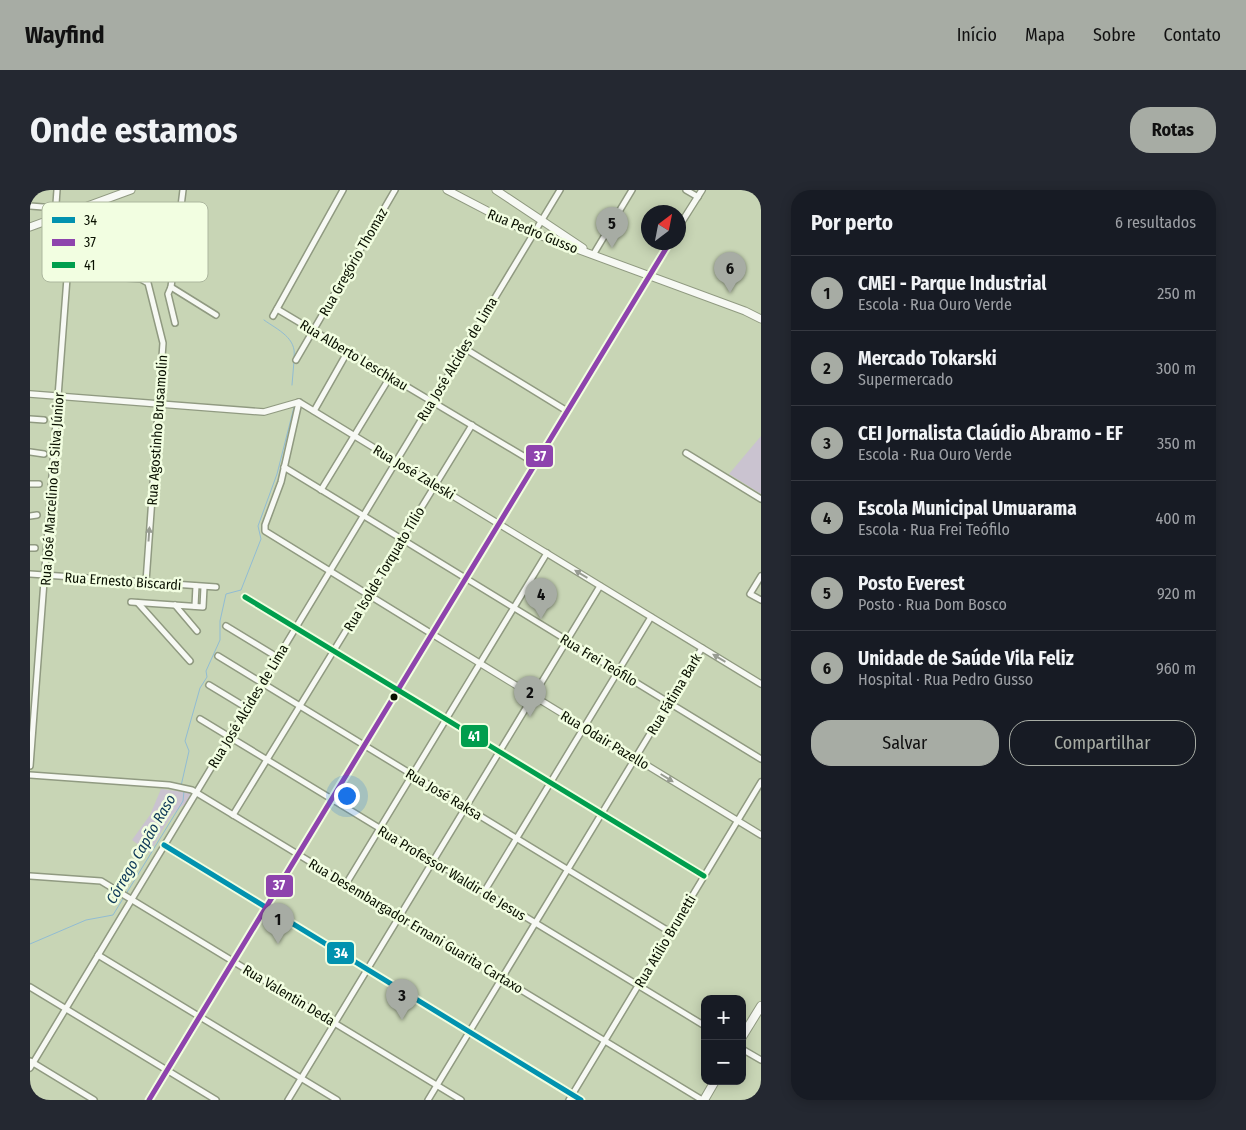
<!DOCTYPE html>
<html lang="pt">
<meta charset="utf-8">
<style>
:root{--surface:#171b24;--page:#242831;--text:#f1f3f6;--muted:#9ea1a6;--line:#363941;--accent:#a7aca4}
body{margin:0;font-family:"Fira Sans Condensed",sans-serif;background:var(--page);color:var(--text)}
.controls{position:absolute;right:15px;bottom:15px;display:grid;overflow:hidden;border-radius:10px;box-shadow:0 2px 12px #0003}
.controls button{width:45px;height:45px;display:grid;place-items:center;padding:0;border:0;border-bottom:1px solid var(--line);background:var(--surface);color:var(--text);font:25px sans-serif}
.compass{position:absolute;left:611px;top:15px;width:45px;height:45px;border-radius:50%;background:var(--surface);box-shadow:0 2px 12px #0003;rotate:32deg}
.you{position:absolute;left:316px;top:605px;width:18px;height:18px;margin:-12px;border:4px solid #fff;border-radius:50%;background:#1a73e8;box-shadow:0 0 0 8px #1a73e833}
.badge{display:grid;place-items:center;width:32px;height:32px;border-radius:50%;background:var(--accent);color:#111;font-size:16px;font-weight:700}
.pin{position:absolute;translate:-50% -41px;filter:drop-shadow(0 1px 2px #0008)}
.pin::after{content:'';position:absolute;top:26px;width:18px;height:15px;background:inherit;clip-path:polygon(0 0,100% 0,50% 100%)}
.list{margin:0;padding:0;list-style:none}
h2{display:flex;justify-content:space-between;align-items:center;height:65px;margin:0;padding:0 20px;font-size:21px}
h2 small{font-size:16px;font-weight:400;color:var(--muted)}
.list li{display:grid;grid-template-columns:32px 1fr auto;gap:15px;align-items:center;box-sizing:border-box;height:75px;padding:0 20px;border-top:1px solid var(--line)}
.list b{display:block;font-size:19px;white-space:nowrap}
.list p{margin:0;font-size:16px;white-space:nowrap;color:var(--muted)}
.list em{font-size:16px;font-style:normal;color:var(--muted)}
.actions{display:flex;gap:10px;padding:15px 20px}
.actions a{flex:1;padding:11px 0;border:1px solid var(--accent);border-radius:20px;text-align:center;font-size:18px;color:var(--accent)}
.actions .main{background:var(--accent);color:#111}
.map{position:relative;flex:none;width:731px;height:910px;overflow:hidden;border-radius:20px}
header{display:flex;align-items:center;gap:30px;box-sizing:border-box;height:70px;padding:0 25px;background:var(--accent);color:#111}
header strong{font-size:24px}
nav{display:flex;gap:28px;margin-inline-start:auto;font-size:18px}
.intro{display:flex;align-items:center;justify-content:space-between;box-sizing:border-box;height:120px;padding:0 30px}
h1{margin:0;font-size:35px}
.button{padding:12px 22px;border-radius:20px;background:var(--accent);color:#111;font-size:18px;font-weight:700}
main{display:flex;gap:30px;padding:0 30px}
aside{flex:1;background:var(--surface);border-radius:20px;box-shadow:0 2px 12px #0003}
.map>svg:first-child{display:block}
</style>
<header>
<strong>Wayfind</strong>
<nav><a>Início</a><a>Mapa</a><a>Sobre</a><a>Contato</a></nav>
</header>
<div class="intro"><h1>Onde estamos</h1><a class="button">Rotas</a></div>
<main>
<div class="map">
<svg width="731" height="910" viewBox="0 0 731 910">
<rect width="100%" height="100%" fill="#c8d5b5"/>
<g fill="#cac3d0">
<polygon points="731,246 731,304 699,284"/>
<path d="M 131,599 L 161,603 L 159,613 C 141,617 129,648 120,663 L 102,650 L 120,625 Z"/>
</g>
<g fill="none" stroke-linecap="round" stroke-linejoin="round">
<g stroke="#91bcd3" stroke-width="1">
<path d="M 234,130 C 248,140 267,148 264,167"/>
<polyline points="262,195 264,171"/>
<polyline points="151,596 159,561 155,551 170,498 177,487 176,481 190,450 190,431 196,404 211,400 231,349 228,336 247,284 264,217"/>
<polyline points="96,704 153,611 154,601"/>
<polyline points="0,754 56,730 83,725 94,707"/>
</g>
<defs>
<g id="minor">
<polyline points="656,0 668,7"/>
<polyline points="0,16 26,18"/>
<polyline points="25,28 27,0"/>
<polyline points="563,65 602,0"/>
<polyline points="37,84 111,89 118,93 133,153 116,392"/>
<polyline points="141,97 186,125"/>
<polyline points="247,119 505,273"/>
<polyline points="243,126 313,0"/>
<polyline points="145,133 138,104 141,97 153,0"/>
<polyline points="434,158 537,221"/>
<polyline points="266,170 365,0"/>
<polyline points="269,212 251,292 235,335 235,341 402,444"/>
<polyline points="284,221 318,161"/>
<polyline points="0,229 14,230"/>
<polyline points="0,262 14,264"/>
<polyline points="656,263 731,309"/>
<polyline points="254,277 731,569"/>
<polyline points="0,294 9,294"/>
<polyline points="291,300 360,187"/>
<polyline points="0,326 7,325"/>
<polyline points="0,358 5,358"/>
<polyline points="0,384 186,397"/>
<polyline points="731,386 720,404 731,410"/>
<polyline points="215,407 674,686"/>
<polyline points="101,412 173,417 174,397"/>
<polyline points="108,413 160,471"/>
<polyline points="145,415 167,441"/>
<polyline points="165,416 166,396"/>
<polyline points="196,436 247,467"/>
<polyline points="188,466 640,742"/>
<polyline points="179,495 217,518"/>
<polyline points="170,529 675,836"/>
<polyline points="0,576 42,22"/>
<polyline points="0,585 139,595 162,600 672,910"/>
<polyline points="203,625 442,235"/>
<polyline points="134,655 551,910"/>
<polyline points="0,686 71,691 431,910"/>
<polyline points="316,694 517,363"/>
<polyline points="454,702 621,427"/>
<polyline points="68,765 307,910"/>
<polyline points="0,797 186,910"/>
<polyline points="712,859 731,870"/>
<polyline points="0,871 64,910"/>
<polyline points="0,878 530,0"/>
<polyline points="258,910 570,396"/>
<polyline points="398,910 672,458"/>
<polyline points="539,910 731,592"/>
</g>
<g id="tertiary">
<polyline points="648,38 672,0"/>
<polyline points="0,204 234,222 269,212 731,494"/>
<polyline points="402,444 731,645"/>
<polyline points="119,910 640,52"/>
</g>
<g id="secondary">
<polyline points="417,0 490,38 715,121 731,129"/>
<polyline points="466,0 553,58"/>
<polyline points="0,37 101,0"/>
</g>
<g id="primary">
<polyline points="712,847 731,816"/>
<polyline points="674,910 685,891"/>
</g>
</defs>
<use href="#minor" stroke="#909a81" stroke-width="8"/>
<use href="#tertiary" stroke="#909a81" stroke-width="8"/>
<use href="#secondary" stroke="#909a81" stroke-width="9"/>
<use href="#primary" stroke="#909a81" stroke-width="10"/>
<use href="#minor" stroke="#f7f9f4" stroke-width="5"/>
<use href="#tertiary" stroke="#f7f9f4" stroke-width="5.5"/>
<use href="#secondary" stroke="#f7f9f4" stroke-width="7"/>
<use href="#primary" stroke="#f7f9f4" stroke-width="8"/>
<defs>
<polyline id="bus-1" points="134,655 551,910"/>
<polyline id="bus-2" points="119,910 640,52"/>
<polyline id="bus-3" points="215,407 674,686"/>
</defs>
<use href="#bus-1" stroke="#f2fee1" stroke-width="9"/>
<use href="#bus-2" stroke="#f2fee1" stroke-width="9"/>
<use href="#bus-3" stroke="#f2fee1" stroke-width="9"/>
<use href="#bus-1" stroke="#0192af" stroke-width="5"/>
<use href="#bus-2" stroke="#8e44ad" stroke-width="5"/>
<use href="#bus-3" stroke="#009e4d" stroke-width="5"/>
</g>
<defs><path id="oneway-solid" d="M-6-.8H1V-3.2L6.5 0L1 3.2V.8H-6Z" transform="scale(1.25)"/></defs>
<g fill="#989c92">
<use href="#oneway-solid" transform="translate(119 344) rotate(-86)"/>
<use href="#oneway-solid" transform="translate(551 384) rotate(-149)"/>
<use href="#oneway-solid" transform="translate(689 468) rotate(-149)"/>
<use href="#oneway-solid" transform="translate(637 588) rotate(32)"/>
</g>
<circle fill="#091000" stroke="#f2fee1" stroke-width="2" cx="364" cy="507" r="4.5"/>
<g text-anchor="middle" stroke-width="5" stroke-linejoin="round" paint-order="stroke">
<g font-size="14" fill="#091000" stroke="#f2fee1">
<text transform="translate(503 41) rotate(22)" y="5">Rua Pedro Gusso</text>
<text transform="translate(323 72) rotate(-60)" y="5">Rua Gregório Thomaz</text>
<text transform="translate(324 165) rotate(31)" y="5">Rua Alberto Leschkau</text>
<text transform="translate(427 169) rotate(-59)" y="5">Rua José Alcides de Lima</text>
<text transform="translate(127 240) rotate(-86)" y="5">Rua Agostinho Brusamolin</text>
<text transform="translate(384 282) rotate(31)" y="5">Rua José Zaleski</text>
<text transform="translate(22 299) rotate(-86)" y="5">Rua José Marcelino da Silva Júnior</text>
<text transform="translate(354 379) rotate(-59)" y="5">Rua Isolde Torquato Tílio</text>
<text transform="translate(93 391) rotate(4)" y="5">Rua Ernesto Biscardi</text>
<text transform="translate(569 470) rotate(31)" y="5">Rua Frei Teófilo</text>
<text transform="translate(644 504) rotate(-59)" y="5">Rua Fátima Bark</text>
<text transform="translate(218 516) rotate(-59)" y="5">Rua José Alcides de Lima</text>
<text transform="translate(575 550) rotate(31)" y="5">Rua Odair Pazello</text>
<text transform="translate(414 604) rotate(31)" y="5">Rua José Raksa</text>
<text transform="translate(422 683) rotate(31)" y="5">Rua Professor Waldir de Jesus</text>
<text transform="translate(386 736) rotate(31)" y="5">Rua Desembargador Ernani Guarita Cartaxo</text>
<text transform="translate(635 751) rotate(-59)" y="5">Rua Atílio Brunetti</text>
<text transform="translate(259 805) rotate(31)" y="5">Rua Valentin Deda</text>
</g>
<g font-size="15" font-style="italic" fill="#0d3857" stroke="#f2fee1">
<text transform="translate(111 659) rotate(-60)" y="5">Córrego Capão Raso</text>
</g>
</g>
<rect x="12" y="12" width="166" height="80" rx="8" fill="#f2fee1" stroke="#acb79e" stroke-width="1"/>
<rect x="22" y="27" width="23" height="6" fill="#0192af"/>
<rect x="22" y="49" width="23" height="7" fill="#8e44ad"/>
<rect x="22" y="72" width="23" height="6" fill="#009e4d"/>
<g font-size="14" fill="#091000">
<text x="54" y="35">34</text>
<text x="54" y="57">37</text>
<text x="54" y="80">41</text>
</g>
<g stroke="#f2fee1" stroke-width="2">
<rect x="495" y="254" width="29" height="24" rx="5" fill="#8e44ad"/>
<rect x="430" y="534" width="29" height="24" rx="5" fill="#009e4d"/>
<rect x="235" y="684" width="29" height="24" rx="5" fill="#8e44ad"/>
<rect x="296" y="751" width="29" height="24" rx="5" fill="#0192af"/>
</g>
<g font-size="14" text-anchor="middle" font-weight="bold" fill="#fff">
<text x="510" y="271">37</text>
<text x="444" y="551">41</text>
<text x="249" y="700">37</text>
<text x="311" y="768">34</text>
</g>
</svg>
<div class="controls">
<button>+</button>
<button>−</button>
</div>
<svg class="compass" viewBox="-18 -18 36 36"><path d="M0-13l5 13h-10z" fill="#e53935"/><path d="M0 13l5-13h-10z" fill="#9ea1a6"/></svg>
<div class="you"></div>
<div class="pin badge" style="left:248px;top:754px">1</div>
<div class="pin badge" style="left:500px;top:527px">2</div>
<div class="pin badge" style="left:372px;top:830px">3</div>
<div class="pin badge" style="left:511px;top:429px">4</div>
<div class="pin badge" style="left:582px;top:58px">5</div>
<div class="pin badge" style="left:700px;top:103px">6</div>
</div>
<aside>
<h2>Por perto<small>6 resultados</small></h2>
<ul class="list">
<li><span class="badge">1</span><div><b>CMEI - Parque Industrial</b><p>Escola · Rua Ouro Verde</p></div><em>250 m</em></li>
<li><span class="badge">2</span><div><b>Mercado Tokarski</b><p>Supermercado</p></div><em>300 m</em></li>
<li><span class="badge">3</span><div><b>CEI Jornalista Claúdio Abramo - EF</b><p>Escola · Rua Ouro Verde</p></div><em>350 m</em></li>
<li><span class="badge">4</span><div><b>Escola Municipal Umuarama</b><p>Escola · Rua Frei Teófilo</p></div><em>400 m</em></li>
<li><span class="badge">5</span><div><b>Posto Everest</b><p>Posto · Rua Dom Bosco</p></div><em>920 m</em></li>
<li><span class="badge">6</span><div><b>Unidade de Saúde Vila Feliz</b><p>Hospital · Rua Pedro Gusso</p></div><em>960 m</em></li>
</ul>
<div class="actions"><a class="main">Salvar</a><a>Compartilhar</a></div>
</aside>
</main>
